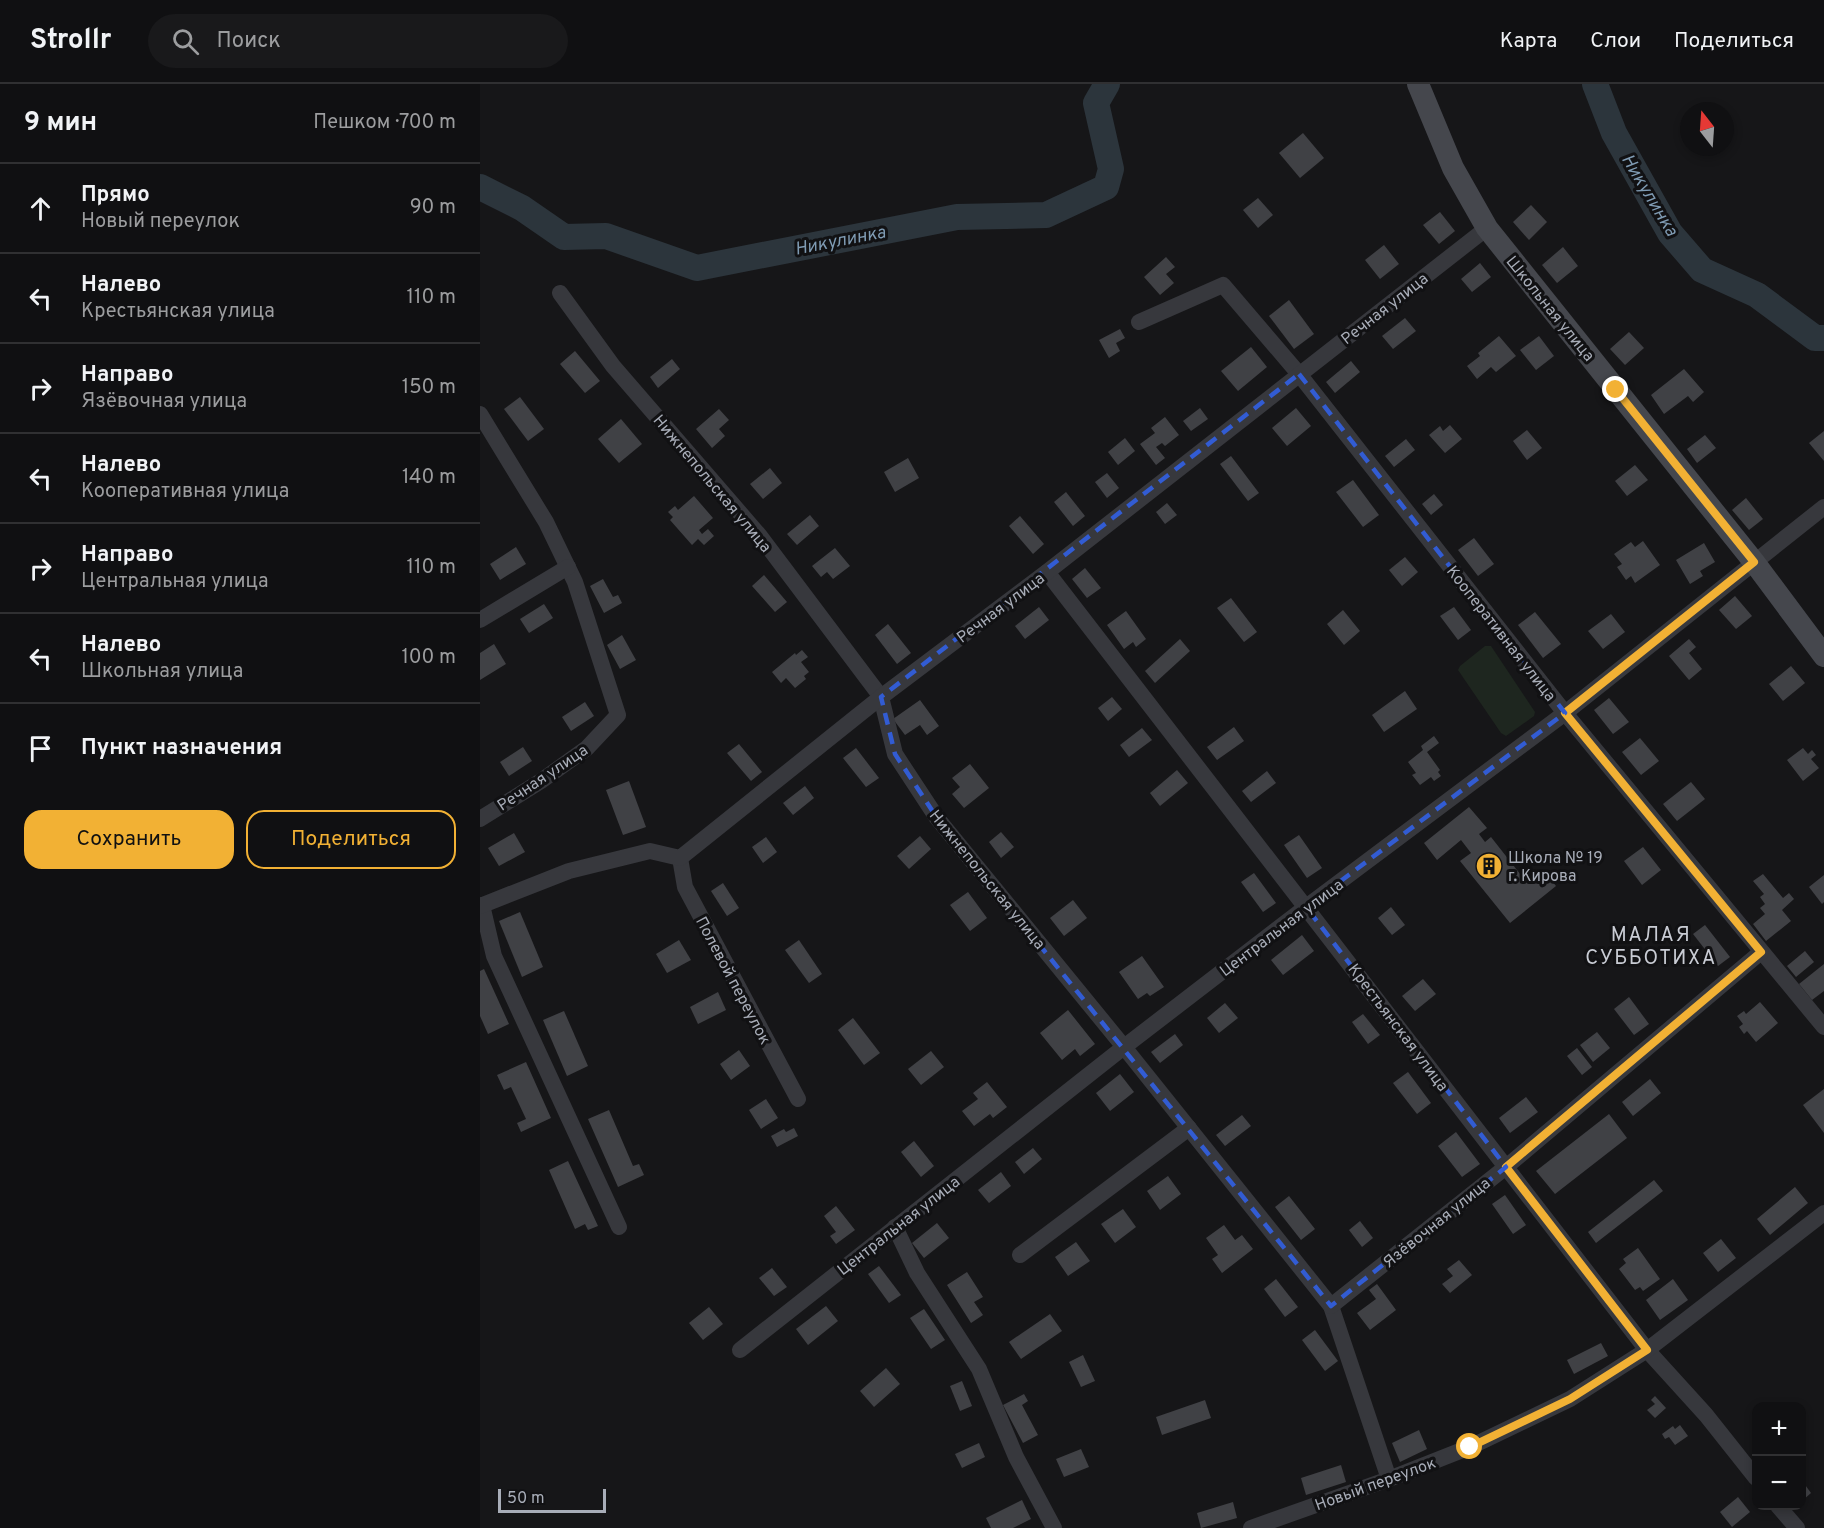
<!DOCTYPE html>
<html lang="ru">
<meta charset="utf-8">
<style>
:root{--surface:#101012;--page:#19191b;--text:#f1f3f6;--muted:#9c9d9f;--line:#303032;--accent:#f2b134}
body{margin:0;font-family:Overpass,sans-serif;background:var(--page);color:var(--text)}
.controls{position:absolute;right:18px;bottom:18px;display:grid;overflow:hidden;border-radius:12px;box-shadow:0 3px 9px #0003}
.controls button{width:54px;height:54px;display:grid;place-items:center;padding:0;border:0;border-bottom:2px solid var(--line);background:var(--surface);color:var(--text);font:30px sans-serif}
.compass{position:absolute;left:1200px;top:18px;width:54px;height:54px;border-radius:50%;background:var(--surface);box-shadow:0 3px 9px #0003;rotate:343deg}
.scale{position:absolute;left:18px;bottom:15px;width:108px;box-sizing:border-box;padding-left:6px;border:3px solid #a8adb8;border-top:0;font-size:16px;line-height:21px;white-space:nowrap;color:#a8adb8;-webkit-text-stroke:4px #111113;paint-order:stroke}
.stop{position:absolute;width:18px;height:18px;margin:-14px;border:4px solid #f2b134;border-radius:50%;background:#fff}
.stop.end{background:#f2b134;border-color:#fff;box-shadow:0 2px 6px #0008}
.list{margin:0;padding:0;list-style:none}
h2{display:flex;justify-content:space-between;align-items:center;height:78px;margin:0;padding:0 24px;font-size:26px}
h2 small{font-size:20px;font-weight:400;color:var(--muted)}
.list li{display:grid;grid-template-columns:39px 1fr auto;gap:18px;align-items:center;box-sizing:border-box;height:90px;padding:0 24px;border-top:2px solid var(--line)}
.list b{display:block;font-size:22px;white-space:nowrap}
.list p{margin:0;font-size:20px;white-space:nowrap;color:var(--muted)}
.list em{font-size:20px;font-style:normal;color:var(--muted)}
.actions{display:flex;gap:12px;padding:18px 24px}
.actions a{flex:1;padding:14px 0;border:2px solid var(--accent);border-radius:18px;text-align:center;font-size:21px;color:var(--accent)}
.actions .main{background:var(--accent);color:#111}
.icon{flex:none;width:33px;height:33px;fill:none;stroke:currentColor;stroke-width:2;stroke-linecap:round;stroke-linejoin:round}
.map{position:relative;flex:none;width:1344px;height:1444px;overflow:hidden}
header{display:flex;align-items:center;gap:36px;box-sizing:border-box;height:84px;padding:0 30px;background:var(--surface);border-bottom:2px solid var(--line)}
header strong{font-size:28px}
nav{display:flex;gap:33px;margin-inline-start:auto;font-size:21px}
.search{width:420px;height:54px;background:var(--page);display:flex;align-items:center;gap:15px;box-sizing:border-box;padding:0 21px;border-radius:33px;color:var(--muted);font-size:22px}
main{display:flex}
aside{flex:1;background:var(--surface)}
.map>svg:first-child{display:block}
</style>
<header>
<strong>Strollr</strong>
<div class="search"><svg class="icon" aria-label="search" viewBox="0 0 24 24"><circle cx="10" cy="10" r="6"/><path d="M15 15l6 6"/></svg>Поиск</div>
<nav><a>Карта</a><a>Слои</a><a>Поделиться</a></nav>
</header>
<main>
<aside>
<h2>9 мин<small>Пешком · 700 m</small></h2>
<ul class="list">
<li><svg class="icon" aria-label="ahead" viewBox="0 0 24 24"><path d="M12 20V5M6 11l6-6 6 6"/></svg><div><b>Прямо</b><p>Новый переулок</p></div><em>90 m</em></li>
<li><svg class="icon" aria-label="left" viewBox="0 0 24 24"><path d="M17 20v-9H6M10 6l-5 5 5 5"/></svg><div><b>Налево</b><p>Крестьянская улица</p></div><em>110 m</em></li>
<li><svg class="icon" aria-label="right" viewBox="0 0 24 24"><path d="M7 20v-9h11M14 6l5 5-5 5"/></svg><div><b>Направо</b><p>Язёвочная улица</p></div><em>150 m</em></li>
<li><svg class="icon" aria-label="left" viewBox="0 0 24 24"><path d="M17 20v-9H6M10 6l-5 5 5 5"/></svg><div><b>Налево</b><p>Кооперативная улица</p></div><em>140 m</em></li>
<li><svg class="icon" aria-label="right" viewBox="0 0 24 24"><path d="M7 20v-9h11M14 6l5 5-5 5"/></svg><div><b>Направо</b><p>Центральная улица</p></div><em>110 m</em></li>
<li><svg class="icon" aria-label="left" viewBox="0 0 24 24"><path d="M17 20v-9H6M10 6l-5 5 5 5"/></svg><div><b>Налево</b><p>Школьная улица</p></div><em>100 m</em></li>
<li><svg class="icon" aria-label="arrive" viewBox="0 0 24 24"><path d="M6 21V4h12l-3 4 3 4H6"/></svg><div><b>Пункт назначения</b></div></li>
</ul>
<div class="actions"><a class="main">Сохранить</a><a>Поделиться</a></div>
</aside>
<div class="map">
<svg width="1344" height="1444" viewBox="0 0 1344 1444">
<rect width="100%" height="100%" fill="#161618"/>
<polygon fill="#1e261f" points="1005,562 1011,562 1055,628 1054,632 1026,652 1021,649 978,586 980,582"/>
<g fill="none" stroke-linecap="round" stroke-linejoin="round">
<g stroke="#2c353c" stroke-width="26">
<polyline points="1115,0 1134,49 1190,149 1222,186 1277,211 1335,254 1344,254"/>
<polyline points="0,103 42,124 84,153 126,152 217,184 477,133 566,131 626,103 631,85 616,19 627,0"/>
</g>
</g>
<g fill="#404145">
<polygon points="823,49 844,74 820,94 799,69"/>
<polygon points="778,114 793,131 778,144 763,126"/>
<polygon points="1051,121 1067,138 1049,156 1033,138"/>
<polygon points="960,128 975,147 959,160 943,141"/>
<polygon points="904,161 919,180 900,195 885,176"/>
<polygon points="1083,163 1098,182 1077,199 1062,181"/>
<polygon points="686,173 695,183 686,190 694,199 680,211 664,193"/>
<polygon points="1000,179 1011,193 992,208 981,195"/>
<polygon points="809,216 834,250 814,265 789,232"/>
<polygon points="925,234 936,247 913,265 902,252"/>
<polygon points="640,245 645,254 636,259 640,267 629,274 619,256"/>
<polygon points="1149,248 1164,264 1145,281 1130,265"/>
<polygon points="1019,252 1036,272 1016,288 1011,283 997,295 987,282 1000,272 998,269"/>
<polygon points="1059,252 1074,272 1056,286 1040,266"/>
<polygon points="771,263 787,283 758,307 741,287"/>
<polygon points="95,267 120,297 105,309 80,280"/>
<polygon points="192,275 200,285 178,304 170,293"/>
<polygon points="871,277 880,288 855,309 846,298"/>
<polygon points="1204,285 1224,308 1213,318 1208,312 1184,330 1171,311"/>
<polygon points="40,313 64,345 48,357 24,325"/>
<polygon points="720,324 728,335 711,347 703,337"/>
<polygon points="816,324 831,342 807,362 792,344"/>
<polygon points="239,325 249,336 239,345 245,352 232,364 216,345"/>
<polygon points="685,333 699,351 685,362 682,359 676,363 685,374 676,381 660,360 675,349 671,344"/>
<polygon points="141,335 162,360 139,379 118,355"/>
<polygon points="970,341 982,355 965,369 949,351 960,342 963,347"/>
<polygon points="1047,346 1062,364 1047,376 1033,357"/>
<polygon points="1344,347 1344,377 1329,359"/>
<polygon points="1225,351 1236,364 1217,379 1207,365"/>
<polygon points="645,354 655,367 638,381 628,368"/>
<polygon points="926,355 935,366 914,383 905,372"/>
<polygon points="751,372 779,409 768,417 740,380"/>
<polygon points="428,374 439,394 415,408 404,388"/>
<polygon points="1155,381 1168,396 1147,412 1135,397"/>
<polygon points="290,384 302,399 283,415 270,400"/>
<polygon points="627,389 639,404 627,414 615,398"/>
<polygon points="873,396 899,431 883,443 856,408"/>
<polygon points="586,408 605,432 593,442 574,418"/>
<polygon points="954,410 963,421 951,431 942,420"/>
<polygon points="214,412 233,434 219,446 222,450 228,445 234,452 224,461 218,455 212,461 190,436 193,433 188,428 195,422 198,426"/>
<polygon points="1266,414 1283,435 1269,446 1252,426"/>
<polygon points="687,419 697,431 685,440 676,428"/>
<polygon points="330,431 339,442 317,461 307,450"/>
<polygon points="540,432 564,460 553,470 529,442"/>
<polygon points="994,454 1014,480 998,492 978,466"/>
<polygon points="1163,457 1180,481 1155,499 1151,492 1146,496 1137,483 1142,480 1134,470 1151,458 1155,463"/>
<polygon points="1224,459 1235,478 1220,487 1223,492 1210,500 1196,476"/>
<polygon points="36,463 46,480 20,496 10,480"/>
<polygon points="355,464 370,482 353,495 347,488 341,493 332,482"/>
<polygon points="925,473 938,488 922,502 909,486"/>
<polygon points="605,484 621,504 607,514 592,495"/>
<polygon points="284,491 307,518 295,528 272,502"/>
<polygon points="123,495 133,513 138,511 142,519 124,529 110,502"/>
<polygon points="1255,512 1272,532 1256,545 1239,526"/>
<polygon points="751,514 777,548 764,558 737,524"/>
<polygon points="64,520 73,534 49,549 40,535"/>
<polygon points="559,523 569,536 545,555 535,542"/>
<polygon points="974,523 991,546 978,556 960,532"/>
<polygon points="863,526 880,547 864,561 847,540"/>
<polygon points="646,527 666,555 656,563 653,558 644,565 627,541"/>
<polygon points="1055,528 1081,560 1063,574 1038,541"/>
<polygon points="1131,530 1145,548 1123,565 1108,547"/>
<polygon points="408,540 431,569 417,580 395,551"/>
<polygon points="142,551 156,576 140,585 127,561"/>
<polygon points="700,555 710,567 675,599 665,587"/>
<polygon points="1209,555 1216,563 1209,569 1222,585 1209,596 1189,572"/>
<polygon points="14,560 26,580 0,596 0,569"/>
<polygon points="322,566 328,573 321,578 329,588 324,592 326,595 315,604 306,594 301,599 292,588 315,569 316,571"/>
<polygon points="1311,582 1325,599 1303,617 1289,600"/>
<polygon points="925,607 937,625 904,648 892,631"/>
<polygon points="632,613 642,625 628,637 618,624"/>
<polygon points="1129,614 1149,638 1133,650 1114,626"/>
<polygon points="440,616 459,642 447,651 440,641 425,651 413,635"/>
<polygon points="105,618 114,632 91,647 82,633"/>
<polygon points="754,643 764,657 737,676 727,663"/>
<polygon points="662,644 672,656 649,673 640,661"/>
<polygon points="954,652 959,659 947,668 960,686 958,688 961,692 954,697 951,693 940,701 932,691 936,689 928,678 943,666 941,662"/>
<polygon points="1160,654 1179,677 1161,691 1142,668"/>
<polygon points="259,660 282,688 271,697 247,669"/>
<polygon points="43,663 52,677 29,692 20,678"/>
<polygon points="376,664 399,694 386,703 363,674"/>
<polygon points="1323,664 1328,670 1332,666 1336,671 1331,675 1339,684 1323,697 1307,676"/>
<polygon points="490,680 509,704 484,724 472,710 480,703 472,694"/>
<polygon points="697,686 708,699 680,722 670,709"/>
<polygon points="787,687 796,699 771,718 762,707"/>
<polygon points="149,697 166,743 143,751 126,706"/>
<polygon points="1211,698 1225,715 1197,737 1183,720"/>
<polygon points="325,702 334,714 313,731 303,719"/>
<polygon points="989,723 1007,744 999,750 1005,758 1011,753 1048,800 1064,787 1076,802 1030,839 980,777 991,769 981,756 957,776 944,759"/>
<polygon points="521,748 534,763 521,774 509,758"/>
<polygon points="34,749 45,768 19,782 8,764"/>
<polygon points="819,751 842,784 827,794 804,761"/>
<polygon points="440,752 451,765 429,785 417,772"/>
<polygon points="286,753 297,768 283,779 272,763"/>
<polygon points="1163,763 1181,786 1162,801 1144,777"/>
<polygon points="774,789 796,819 783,828 761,798"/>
<polygon points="1283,790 1303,814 1309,809 1314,815 1302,826 1311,837 1286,857 1273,840 1285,830 1280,824 1285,820 1280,813 1284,810 1273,797"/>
<polygon points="1344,791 1344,818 1342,820 1329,803"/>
<polygon points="243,799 259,824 247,832 231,807"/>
<polygon points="488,808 507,834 490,847 470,821"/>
<polygon points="593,816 607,834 584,852 570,834"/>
<polygon points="911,823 925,841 912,851 898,834"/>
<polygon points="40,828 63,883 42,893 19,837"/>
<polygon points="1225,841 1250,873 1238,882 1213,850"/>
<polygon points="822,851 834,867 803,891 791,876"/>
<polygon points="199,856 211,876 187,889 176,870"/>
<polygon points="319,856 342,890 329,899 305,866"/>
<polygon points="1325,867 1334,878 1316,893 1307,882"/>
<polygon points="662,872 684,903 670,912 667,909 658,915 639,888"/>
<polygon points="1344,880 1344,907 1332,916 1319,900"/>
<polygon points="4,885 29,940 8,950 0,932 0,887"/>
<polygon points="943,895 956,910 935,927 922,912"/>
<polygon points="238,908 246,926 218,940 210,923"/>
<polygon points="1149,913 1169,940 1154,951 1134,925"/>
<polygon points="1280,918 1298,939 1276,958 1267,947 1264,950 1259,943 1263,940 1257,932 1264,927 1266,930"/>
<polygon points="745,919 758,934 739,949 727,934"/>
<polygon points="588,926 615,960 600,972 595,965 582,976 560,949"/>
<polygon points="84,927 108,982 87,992 63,936"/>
<polygon points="883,930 900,951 888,960 872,938"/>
<polygon points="373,934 400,969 384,981 358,946"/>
<polygon points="1117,948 1130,964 1113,978 1100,961"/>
<polygon points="695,950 703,961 680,979 671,968"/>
<polygon points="1097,964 1112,983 1102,991 1087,972"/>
<polygon points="259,966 270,982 251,996 240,980"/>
<polygon points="451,967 464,983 441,1001 428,985"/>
<polygon points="46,978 71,1034 41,1048 37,1039 46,1035 31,1003 24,1006 17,991"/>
<polygon points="928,988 951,1019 937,1030 913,999"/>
<polygon points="640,990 654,1008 630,1027 616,1009"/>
<polygon points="1170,995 1181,1009 1153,1032 1142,1018"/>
<polygon points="507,998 527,1023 513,1034 510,1030 494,1042 482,1027 498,1015 493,1009"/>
<polygon points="1344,1005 1344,1049 1323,1021"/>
<polygon points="1046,1013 1058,1028 1030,1049 1019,1034"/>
<polygon points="286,1015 298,1034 281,1045 269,1026"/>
<polygon points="129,1026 153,1082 159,1080 164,1091 138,1103 108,1035"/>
<polygon points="1129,1030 1147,1054 1075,1110 1056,1087"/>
<polygon points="762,1031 771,1042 745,1062 736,1051"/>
<polygon points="314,1044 318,1052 297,1063 291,1052 304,1045 306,1048"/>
<polygon points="976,1048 1000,1080 982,1093 958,1062"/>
<polygon points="434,1057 454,1082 441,1093 421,1068"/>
<polygon points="553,1064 562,1075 544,1090 535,1078"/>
<polygon points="88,1077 118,1142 108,1146 105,1140 95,1145 69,1086"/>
<polygon points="521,1088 531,1102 509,1119 498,1106"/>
<polygon points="688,1092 701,1110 680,1126 667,1107"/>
<polygon points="1174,1096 1183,1107 1116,1159 1108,1148"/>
<polygon points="1315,1103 1328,1119 1290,1151 1277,1135"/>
<polygon points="1025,1111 1046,1141 1033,1150 1012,1120"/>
<polygon points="809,1112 835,1145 821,1156 795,1123"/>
<polygon points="356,1122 375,1146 356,1160 350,1152 356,1148 344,1132"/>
<polygon points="643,1125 656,1143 635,1159 621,1140"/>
<polygon points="880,1137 893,1154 882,1163 869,1146"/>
<polygon points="457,1139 469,1154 444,1174 432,1159"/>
<polygon points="744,1141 755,1156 762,1151 773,1165 742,1189 732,1175 738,1171 726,1154"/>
<polygon points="1241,1155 1256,1174 1238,1188 1223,1169"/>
<polygon points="596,1158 610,1177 588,1192 575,1173"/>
<polygon points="1158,1164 1180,1195 1163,1207 1160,1203 1155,1206 1139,1185 1146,1179 1143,1175"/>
<polygon points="979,1176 992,1191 970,1209 962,1200 973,1192 967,1185"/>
<polygon points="399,1182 421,1211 409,1219 388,1190"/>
<polygon points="292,1184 307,1203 294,1212 279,1194"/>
<polygon points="487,1188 503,1213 494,1218 503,1231 491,1239 467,1201"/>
<polygon points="796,1195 818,1223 805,1233 784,1205"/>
<polygon points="1193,1195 1208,1216 1180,1236 1166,1216"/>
<polygon points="897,1200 916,1226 890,1246 877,1229 896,1215 889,1206"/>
<polygon points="346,1222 358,1237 328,1261 316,1245"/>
<polygon points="229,1223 243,1240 223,1256 209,1239"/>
<polygon points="444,1225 465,1256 451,1265 430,1234"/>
<polygon points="570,1230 582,1247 541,1275 529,1258"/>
<polygon points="835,1246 858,1277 845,1287 822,1256"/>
<polygon points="1121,1259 1128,1272 1094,1290 1087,1276"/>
<polygon points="603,1271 615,1297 601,1303 589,1278"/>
<polygon points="406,1284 420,1300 394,1323 380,1307"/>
<polygon points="482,1297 492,1322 480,1327 470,1302"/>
<polygon points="544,1310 548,1317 542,1321 558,1351 543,1359 523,1321"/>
<polygon points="1175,1312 1186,1324 1175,1334 1167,1326 1175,1320 1171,1316"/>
<polygon points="725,1316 731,1334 682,1351 676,1333"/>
<polygon points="1200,1341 1208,1352 1195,1361 1189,1353 1185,1355 1182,1350 1193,1342 1195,1345"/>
<polygon points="939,1346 947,1365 920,1378 912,1359"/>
<polygon points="499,1359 505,1373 482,1384 475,1370"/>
<polygon points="601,1365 609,1383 584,1393 576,1375"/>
<polygon points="861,1381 866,1398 826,1411 821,1394"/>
<polygon points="1323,1398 1331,1409 1322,1417 1322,1399"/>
<polygon points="1258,1413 1270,1428 1252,1443 1240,1428"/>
<polygon points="542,1416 551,1435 533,1444 511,1444 506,1434"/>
<polygon points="753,1418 757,1434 721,1444 717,1429"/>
</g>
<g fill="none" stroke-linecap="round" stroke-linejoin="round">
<g stroke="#37383d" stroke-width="16">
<polyline points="80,209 133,282 280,452 401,613 415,670 457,734 644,963 851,1222 909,1395"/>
<polyline points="659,238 743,201 819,290 1085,629 1344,943"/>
<polyline points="0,330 66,438 95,498 138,631 107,664 61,697 0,735"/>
<polyline points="567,488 1167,1266 1226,1331 1276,1394"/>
<polyline points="0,536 88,483"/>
<polyline points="200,774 205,803 318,1015"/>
<polyline points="2,821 14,872 139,1143"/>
<polyline points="0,822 89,787 170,767 200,774 401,613 567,488 1007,144"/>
<polyline points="415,1143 437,1189 499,1285 536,1373 574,1444"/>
<polyline points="540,1171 709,1044"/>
<polyline points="851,1222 1026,1083 1281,868"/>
<polyline points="260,1266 644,963 826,823 1085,629 1344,423"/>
<polyline points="1298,1422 1317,1444"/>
<polyline points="771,1444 909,1395 990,1363 1090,1315 1167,1266 1344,1129"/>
</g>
<polyline stroke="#45474d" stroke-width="22" points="938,0 973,84 1007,144 1274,478 1344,572"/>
</g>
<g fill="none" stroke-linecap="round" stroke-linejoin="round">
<polyline stroke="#f2b134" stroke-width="8" points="990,1363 1090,1315 1167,1266 1026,1083 1281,868 1085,629 1274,478 1136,306"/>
</g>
<path fill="none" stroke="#325cd3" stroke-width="4.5" stroke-dasharray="12 8" stroke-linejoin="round" d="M 819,290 L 1085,629 L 826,823 L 1026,1083 L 851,1222 L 457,734 L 415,670 L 401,613 Z"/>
<defs>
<symbol id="building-disc" viewBox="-11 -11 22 22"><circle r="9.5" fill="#f2b134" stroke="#111113"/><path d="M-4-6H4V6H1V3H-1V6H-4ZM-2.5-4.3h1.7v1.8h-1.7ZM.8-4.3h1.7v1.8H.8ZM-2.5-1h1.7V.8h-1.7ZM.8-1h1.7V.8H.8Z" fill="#111"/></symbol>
</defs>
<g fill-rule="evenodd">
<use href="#building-disc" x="994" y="767" width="30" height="30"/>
</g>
<g text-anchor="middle" stroke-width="6" stroke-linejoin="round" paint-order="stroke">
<g font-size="16" fill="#a8adb8" stroke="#111113">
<text transform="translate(904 224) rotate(-38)" y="6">Речная улица</text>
<text transform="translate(1071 224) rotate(51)" y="6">Школьная улица</text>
<text transform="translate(233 399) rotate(50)" y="6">Нижнепольская улица</text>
<text transform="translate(520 523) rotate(-37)" y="6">Речная улица</text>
<text transform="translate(1022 549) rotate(52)" y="6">Кооперативная улица</text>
<text transform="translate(62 693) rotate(-34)" y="6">Речная улица</text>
<text transform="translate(508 795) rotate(51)" y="6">Нижнепольская улица</text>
<text transform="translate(801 843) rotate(-37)" y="6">Центральная улица</text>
<text transform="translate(254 896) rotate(62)" y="6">Полевой переулок</text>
<text transform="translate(919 943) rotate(53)" y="6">Крестьянская улица</text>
<text transform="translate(956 1138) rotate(-39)" y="6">Язёвочная улица</text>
<text transform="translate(418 1141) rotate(-38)" y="6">Центральная улица</text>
<text transform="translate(895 1399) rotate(-20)" y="6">Новый переулок</text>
</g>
<g font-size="16" fill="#a8adb8" stroke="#111113" text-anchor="start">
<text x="1028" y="779">Школа № 19<tspan x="1028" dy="18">г. Кирова</tspan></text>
</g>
<g font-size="18" font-style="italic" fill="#7f9bb3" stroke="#111113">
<text transform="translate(1170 111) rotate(59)" y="6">Никулинка</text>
<text transform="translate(360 156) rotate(-11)" y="6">Никулинка</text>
</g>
<g font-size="20" letter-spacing="1.5" fill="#c9ccd4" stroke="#111113">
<text x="1171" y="857">МАЛАЯ<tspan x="1171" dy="23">СУББОТИХА</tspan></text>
</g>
</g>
</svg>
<div class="controls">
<button>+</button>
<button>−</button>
</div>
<svg class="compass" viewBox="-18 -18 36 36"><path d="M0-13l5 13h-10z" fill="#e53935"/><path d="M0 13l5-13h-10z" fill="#9c9d9f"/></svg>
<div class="scale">50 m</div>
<div class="stop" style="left:990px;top:1363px"></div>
<div class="stop end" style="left:1136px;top:306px"></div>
</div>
</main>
